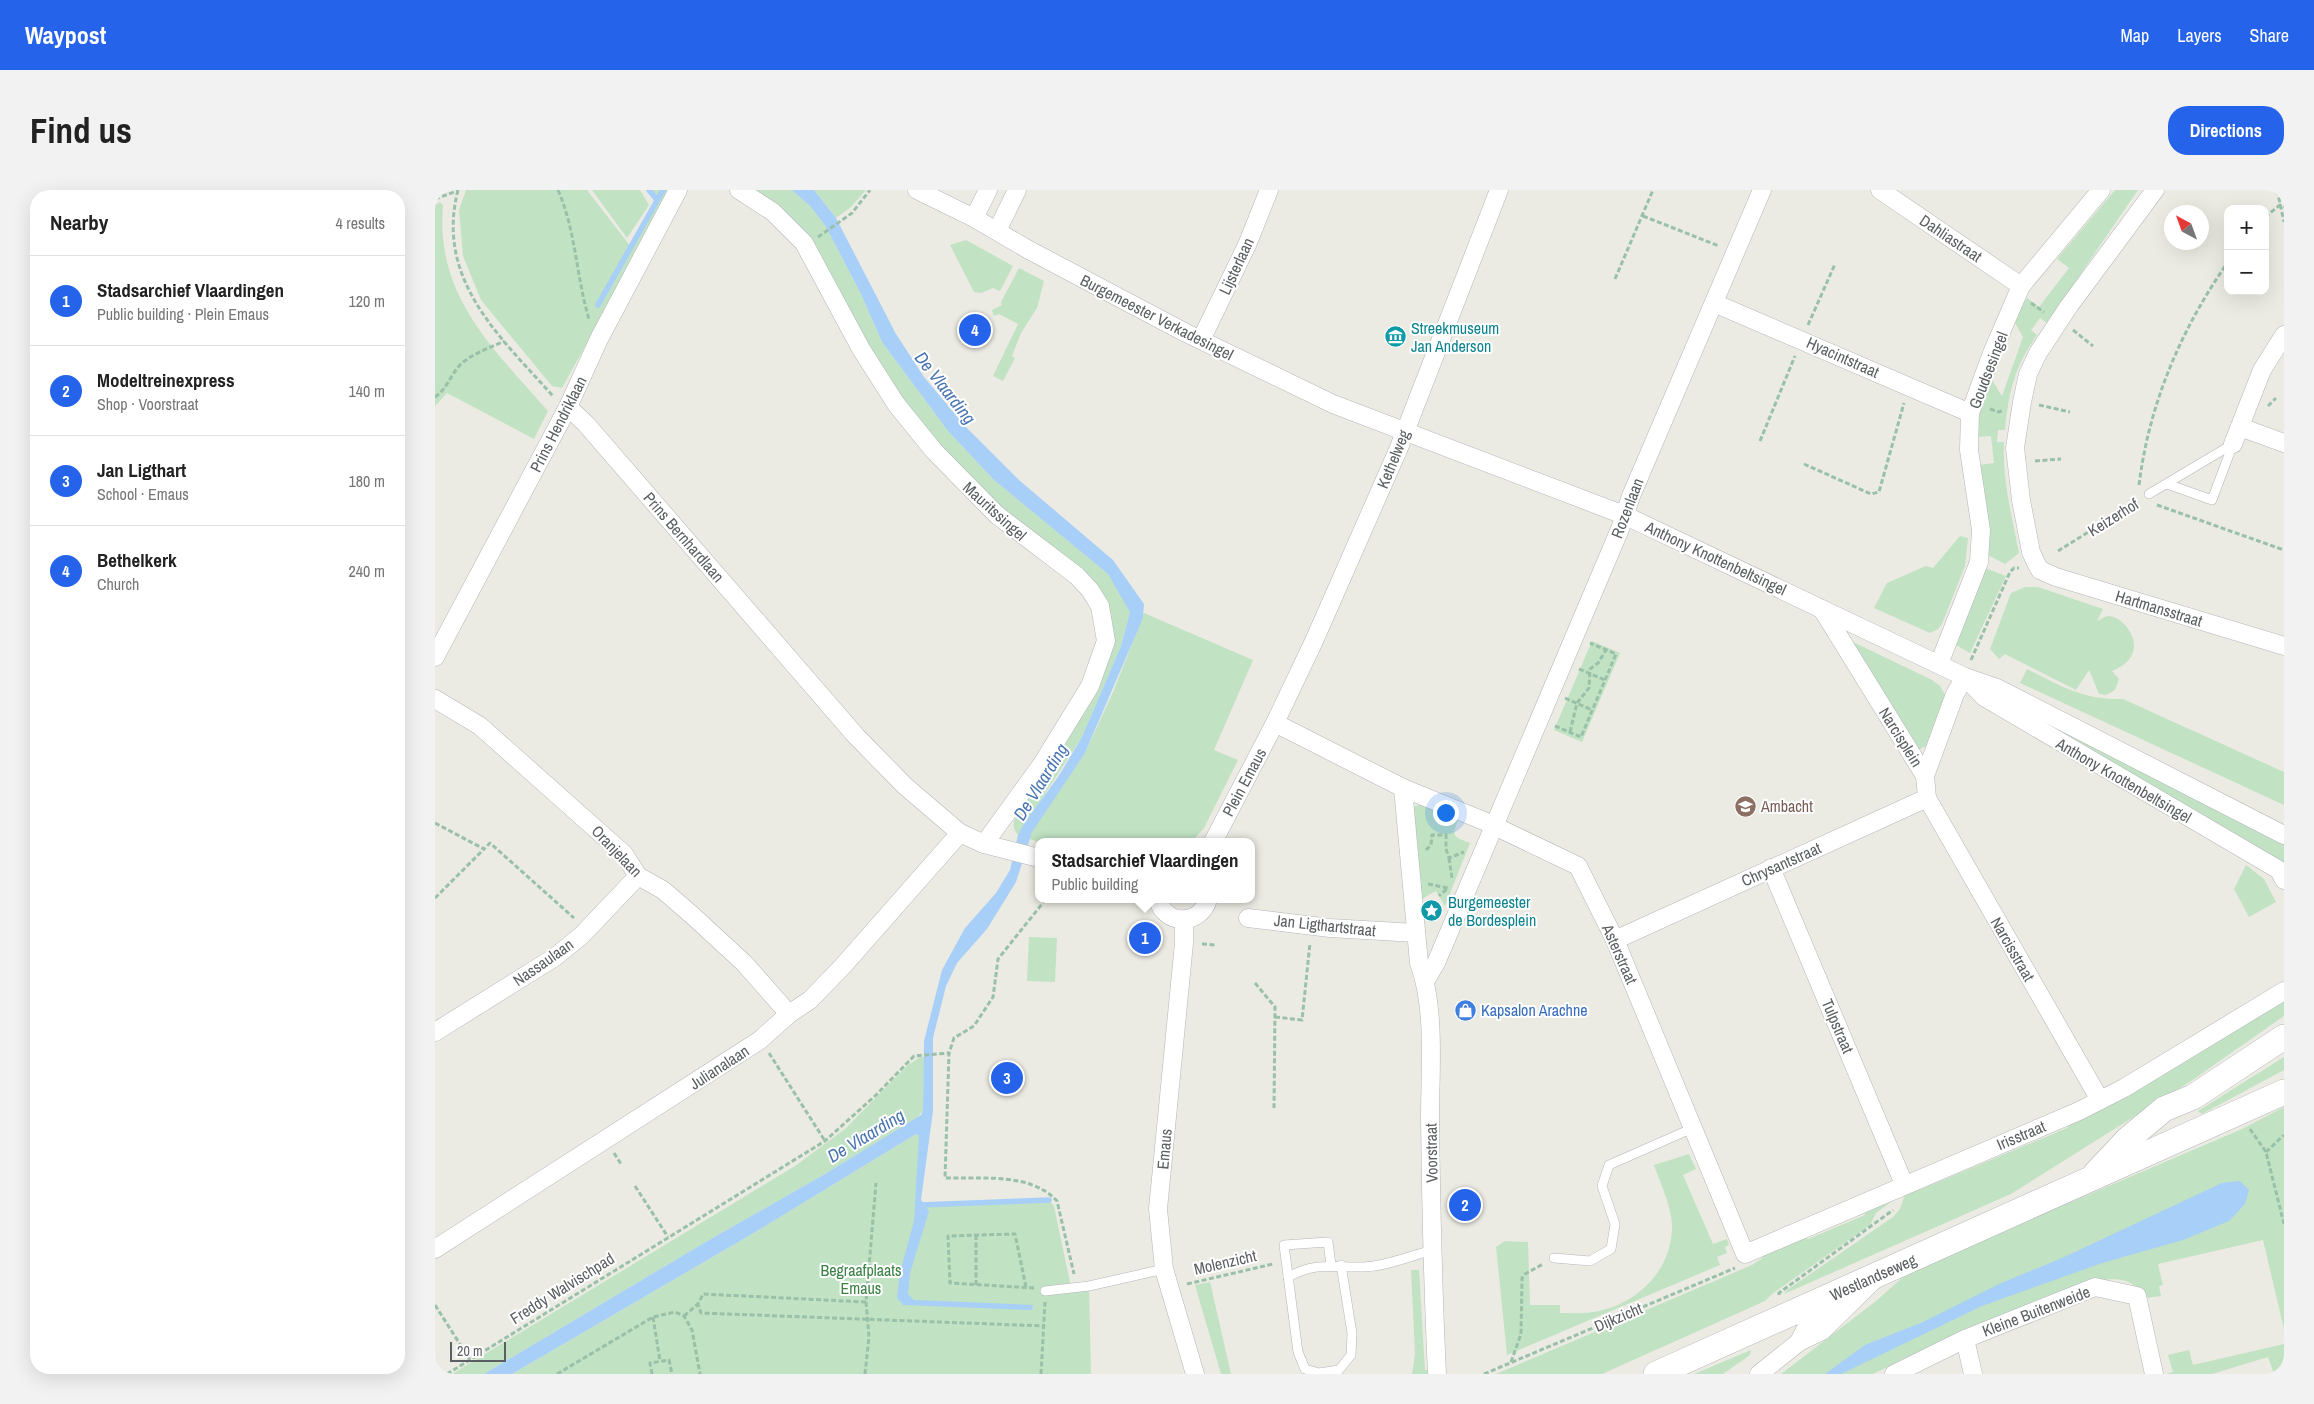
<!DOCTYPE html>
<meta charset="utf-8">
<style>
:root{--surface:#fff;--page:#f2f2f2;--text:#222;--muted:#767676;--line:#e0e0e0;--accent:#2563eb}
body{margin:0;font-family:"Archivo Narrow",sans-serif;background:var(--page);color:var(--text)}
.controls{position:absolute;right:15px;top:15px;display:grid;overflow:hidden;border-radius:10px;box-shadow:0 5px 20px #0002}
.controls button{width:45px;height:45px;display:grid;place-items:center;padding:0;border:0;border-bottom:1px solid var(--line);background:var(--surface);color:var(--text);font:25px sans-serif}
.compass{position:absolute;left:1729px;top:15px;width:45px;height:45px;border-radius:50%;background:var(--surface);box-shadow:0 5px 20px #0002;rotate:319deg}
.scale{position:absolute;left:15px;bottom:12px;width:56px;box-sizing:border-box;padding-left:5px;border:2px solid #5b5e62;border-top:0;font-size:14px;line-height:18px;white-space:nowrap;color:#5b5e62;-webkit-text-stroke:4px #fff;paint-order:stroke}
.you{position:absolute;left:1010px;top:622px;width:18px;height:18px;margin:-12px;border:4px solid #fff;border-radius:50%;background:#1a73e8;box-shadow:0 0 0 8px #1a73e833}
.badge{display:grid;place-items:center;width:32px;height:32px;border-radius:50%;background:var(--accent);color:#fff;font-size:16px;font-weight:700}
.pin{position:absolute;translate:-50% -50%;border:2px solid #fff;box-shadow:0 1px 5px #0006}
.popup{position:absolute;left:600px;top:648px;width:220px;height:65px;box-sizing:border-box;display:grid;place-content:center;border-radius:10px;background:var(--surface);filter:drop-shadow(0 1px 4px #0005);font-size:16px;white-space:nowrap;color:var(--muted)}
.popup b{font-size:19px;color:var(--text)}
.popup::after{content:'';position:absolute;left:50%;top:100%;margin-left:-10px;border:10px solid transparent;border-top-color:var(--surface)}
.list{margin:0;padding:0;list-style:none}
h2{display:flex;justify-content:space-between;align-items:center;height:65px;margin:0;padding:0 20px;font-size:21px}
h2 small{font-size:16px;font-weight:400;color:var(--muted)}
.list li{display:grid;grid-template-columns:32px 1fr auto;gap:15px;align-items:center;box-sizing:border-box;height:90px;padding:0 20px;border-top:1px solid var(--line)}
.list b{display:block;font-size:19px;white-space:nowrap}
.list p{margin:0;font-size:16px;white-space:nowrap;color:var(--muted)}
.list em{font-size:16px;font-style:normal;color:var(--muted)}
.map{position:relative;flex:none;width:1849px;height:1184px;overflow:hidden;border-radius:20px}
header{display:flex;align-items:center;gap:30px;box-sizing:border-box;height:70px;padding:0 25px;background:var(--accent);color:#fff}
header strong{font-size:24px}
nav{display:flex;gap:28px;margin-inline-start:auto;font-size:18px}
.intro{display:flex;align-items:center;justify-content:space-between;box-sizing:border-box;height:120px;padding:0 30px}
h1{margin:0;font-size:35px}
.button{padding:12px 22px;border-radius:20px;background:var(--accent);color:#fff;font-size:18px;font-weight:700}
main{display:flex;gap:30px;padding:0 30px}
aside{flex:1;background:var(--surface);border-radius:20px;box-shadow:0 5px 20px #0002}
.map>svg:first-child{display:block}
</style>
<header>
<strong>Waypost</strong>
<nav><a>Map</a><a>Layers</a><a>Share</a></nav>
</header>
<div class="intro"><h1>Find us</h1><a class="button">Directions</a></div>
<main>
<aside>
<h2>Nearby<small>4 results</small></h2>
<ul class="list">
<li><span class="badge">1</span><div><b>Stadsarchief Vlaardingen</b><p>Public building · Plein Emaus</p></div><em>120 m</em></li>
<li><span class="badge">2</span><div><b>Modeltreinexpress</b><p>Shop · Voorstraat</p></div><em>140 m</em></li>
<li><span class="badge">3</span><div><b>Jan Ligthart</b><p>School · Emaus</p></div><em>180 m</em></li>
<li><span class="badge">4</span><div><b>Bethelkerk</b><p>Church</p></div><em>240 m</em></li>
</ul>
</aside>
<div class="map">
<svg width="1849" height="1184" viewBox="0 0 1849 1184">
<rect width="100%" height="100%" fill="#ecebe3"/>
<g fill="#c1e2c3">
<polygon points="31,0 152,0 196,57 222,11 214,0 237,0 127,198 117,196 46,110 28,66 24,20"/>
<polygon points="157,0 205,0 214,15 192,48"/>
<path d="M 313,0 L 357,0 L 375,16 L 390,35 L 426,104 L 447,152 L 513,241 L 559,290 L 673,384 L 694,417 L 695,422 L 686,456 L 647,547 L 583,645 C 576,637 578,629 584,621 L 580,617 L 641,530 L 671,421 L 573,328 L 473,223 L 403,106 Z"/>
<polygon points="379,0 431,0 415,18 401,28"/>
<path d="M 1680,0 L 1703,0 L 1612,133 L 1605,128 L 1596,140 L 1602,145 C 1579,178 1574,200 1570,240 L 1563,240 L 1562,252 L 1569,252 C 1567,289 1577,327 1584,363 L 1570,374 L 1551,364 L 1555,348 L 1544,275 L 1559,273 L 1556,246 L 1542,247 L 1545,221 L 1557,190 L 1567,206 L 1588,147 L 1579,131 L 1592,108 L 1604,117 L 1634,78 L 1622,69 Z"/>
<path d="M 5,12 L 8,15 C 0,106 58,158 113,221 L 99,249 L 12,203 L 0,216 L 0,15 Z"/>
<polygon points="531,50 578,76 565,101 558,98 546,103 539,102 515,55"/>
<polygon points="584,78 609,91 602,118 586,143 577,166 580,168 568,191 558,186 583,134 564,124 559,126 557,120 567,115 566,112"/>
<polygon points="1525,346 1533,348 1530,376 1507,434 1503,439 1495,443 1439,418 1452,393 1491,376 1498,378"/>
<polygon points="1547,377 1571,386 1535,463 1521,455 1517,446"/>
<path d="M 1590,397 L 1603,397 L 1668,419 L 1662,431 C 1665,430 1670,426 1673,426 C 1679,426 1687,431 1690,435 C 1706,453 1700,473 1677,481 L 1684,489 L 1680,500 L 1671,505 L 1664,504 L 1654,480 L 1641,500 L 1570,464 L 1564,469 L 1555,459 L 1576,403 Z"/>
<polygon points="709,423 818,470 779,560 803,570 769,638 756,652 604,652 594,649 599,637 650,563 679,500"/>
<polygon points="1157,451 1185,463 1147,552 1119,540"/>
<polygon points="1416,451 1497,490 1505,496 1510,505 1491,556 1485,559 1480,558"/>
<path d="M 1592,479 C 1626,496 1648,510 1688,509 L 1849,582 L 1849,615 L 1585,493 Z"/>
<polygon points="1598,522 1849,654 1849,675 1596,526"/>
<path d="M 985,615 L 1023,630 C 1016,647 1019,647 1035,653 L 1010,716 L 1001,701 L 985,710 L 978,619 L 980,616 Z"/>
<polygon points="1811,675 1829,689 1841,712 1814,727 1799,699"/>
<polygon points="594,747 622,748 620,792 592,791"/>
<polygon points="1849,807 1849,826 1759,889 1576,1004 1349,1104 1352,1100 1458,1027 1465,1019 1471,1001 1481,996 1484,1000 1632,938 1636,928"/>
<polygon points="485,867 489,867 488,920 483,927 390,984 269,1053 49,1184 17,1184 360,976 410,939 472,876"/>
<polygon points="1849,867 1849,880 1767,924 1763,921"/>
<path d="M 1849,917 L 1849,1139 L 1828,1050 L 1723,1074 L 1728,1095 L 1724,1096 L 1726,1106 L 1711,1108 C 1698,1089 1685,1087 1663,1091 L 1532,1138 L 1438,1184 L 1346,1184 L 1441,1111 L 1467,1088 L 1519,1062 L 1807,939 Z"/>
<polygon points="481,944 484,946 485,1015 614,1010 619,1016 636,1097 654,1096 656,1184 77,1184 317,1044"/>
<path d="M 1254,964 L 1261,979 L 1248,985 L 1278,1054 L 1292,1049 L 1294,1055 L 1290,1057 L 1292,1063 L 1282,1067 L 1285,1075 L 1072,1165 L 1061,1057 L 1070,1051 L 1093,1052 L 1095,1115 L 1125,1115 L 1125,1123 C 1138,1123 1152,1124 1164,1121 C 1205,1112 1238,1078 1237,1034 C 1236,1015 1225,993 1219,975 Z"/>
<polygon points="1461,1008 1441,1023 1435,1035 1337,1104 1330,1111 1167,1184 1061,1184 1317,1075 1326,1069 1337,1057 1364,1045 1373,1049 1430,1025 1428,1019"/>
<polygon points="976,1080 984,1080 990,1180 996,1180 996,1184 977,1184 980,1164"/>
<polygon points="775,1092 796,1184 786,1184 760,1095"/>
<polygon points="1849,1154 1849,1184 1839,1184 1833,1167 1777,1184 1731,1184 1738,1182 1733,1165 1754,1160 1758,1175"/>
<polygon points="1316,1160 1315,1165 1288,1184 1259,1184"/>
</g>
<g fill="#a7cff8">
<polygon points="357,0 379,0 401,28 461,144 489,187 530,236 584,290 678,370 709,414 708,427 705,435 650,563 597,642 581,692 552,739 522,773 511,796 498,848 498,921 486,1010 494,1021 475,1083 473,1104 479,1110 598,1115 597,1120 468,1115 462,1108 465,1083 479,1031 484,946 481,944 317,1044 77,1184 49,1184 269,1053 390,984 486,925 488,920 489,851 507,780 530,738 561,703 575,680 583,645 590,632 623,587 647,547 686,456 695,422 673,384 559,290 513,241 447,152 426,104 390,35 375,16"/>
<polygon points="1805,991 1814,1000 1810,1014 1794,1031 1748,1050 1667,1073 1547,1116 1406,1184 1390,1184 1430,1155 1488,1132 1564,1094 1627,1068 1787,993"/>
</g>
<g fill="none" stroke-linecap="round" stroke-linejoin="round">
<g stroke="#a7cff8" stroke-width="5.5">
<polyline points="214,0 222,10"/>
<polyline points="163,115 228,0"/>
<polyline points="485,1015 614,1010"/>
</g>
<defs>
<g id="lane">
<polyline points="1732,294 1777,310 1798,254"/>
<polyline points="1714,304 1798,254"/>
<polyline points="1119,1068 1155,1071 1176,1059 1180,1034 1167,996 1174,975 1258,938"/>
<polyline points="896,1075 893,1052 849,1055 863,1162 870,1179 884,1183 904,1180 916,1165 917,1143 906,1075"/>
<path d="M 853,1087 C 883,1071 898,1078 929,1077 C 951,1076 976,1066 997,1060"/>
<polyline points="610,1101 654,1096 729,1079"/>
</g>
<g id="street">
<polyline points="304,0 338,22 369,53 426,159 461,214 499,261 562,325 642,386 655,400 665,416 671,451 655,496 607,574 549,654"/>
<polyline points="482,0 539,28 594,60 751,143 898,214 1189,325 1530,487 1562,498 1849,645"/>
<polyline points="1445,0 1586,96"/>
<polyline points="1720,0 1634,116 1603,163 1593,184 1587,212 1580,258 1586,310 1596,362 1602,375 1605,380 1621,387 1849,456"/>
<polyline points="539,28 553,0"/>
<polyline points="562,41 582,0"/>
<polyline points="1279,113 1535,223"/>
<polyline points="766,150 812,55 834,0"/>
<polyline points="133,217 151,234 421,546 470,596 525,643 549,654 604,668"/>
<polyline points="1805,237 1849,253"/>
<polyline points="1798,254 1827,180 1849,145"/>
<polyline points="1387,419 1490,586"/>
<polyline points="0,467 133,217 164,149 243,0"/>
<polyline points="1504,474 1544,372 1546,340 1534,260 1535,223 1557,163 1586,96 1666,0"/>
<polyline points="1530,487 1520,504 1490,586 1492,608 1665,910"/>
<polyline points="1532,489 1549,507 1844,680 1849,690"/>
<polyline points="0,509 45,536 189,664 203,686 228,700 258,726 309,773 354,824"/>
<polyline points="840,533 968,598 1049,631 1143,676 1180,750 1310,1064 1644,921 1689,898 1849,801"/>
<path d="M 968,598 L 984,773 C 1001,818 995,881 995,928 C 996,1014 998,1099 1002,1184"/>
<polyline points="778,652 840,533 879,451 963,260 1064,0"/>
<polyline points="1336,678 1469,994"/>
<path d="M 723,709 C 729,736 766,736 773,709"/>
<polyline points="813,728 895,738 981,743"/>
<polyline points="749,730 749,753 723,1019 729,1079 760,1184"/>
<polyline points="1180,750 1492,608"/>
<polyline points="991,790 1001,773 1185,339 1196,306 1327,0"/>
<polyline points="0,842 120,767 147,745 203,686"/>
<polyline points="0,1059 325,850 354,824 375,810 407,777 525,643"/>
<polyline points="1530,1149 1538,1184"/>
<polyline points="1364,1152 1375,1130 1394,1110"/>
<polyline points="1324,1184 1364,1152 1387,1141 1439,1090"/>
<polyline points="1459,1184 1530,1149 1660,1097 1702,1106 1719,1184"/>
</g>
<g id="secondary">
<polyline points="1661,983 1693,949 1729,919 1758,907 1849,847"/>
<polyline points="1221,1184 1849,902"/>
</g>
</defs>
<use href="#lane" stroke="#b3b5b9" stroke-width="10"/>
<use href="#street" stroke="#b3b5b9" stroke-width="19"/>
<use href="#secondary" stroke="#b2b5b9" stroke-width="26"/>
<g stroke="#99c0a8" stroke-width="3" stroke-dasharray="5 2.5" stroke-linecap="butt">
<path d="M 23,0 C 0,89 64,146 118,206"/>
<path d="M 123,0 C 141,41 141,86 154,129"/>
<polyline points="1842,0 1849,32"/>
<polyline points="0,9 22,1"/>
<polyline points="1208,26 1284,56"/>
<polyline points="1830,27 1845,15 1849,17"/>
<polyline points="383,47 417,23 435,0"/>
<polyline points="1180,89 1218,0"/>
<polyline points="1596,113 1609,122"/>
<polyline points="1373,135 1400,74"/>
<polyline points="1638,140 1658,156"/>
<path d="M 0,207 C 13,198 16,183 27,173 C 39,163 55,158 69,151"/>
<polyline points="1604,215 1635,222"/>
<polyline points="1833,216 1841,208"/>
<polyline points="1555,219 1564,222 1568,220"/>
<polyline points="1325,251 1360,166"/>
<polyline points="1600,271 1626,269"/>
<polyline points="1369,274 1436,304 1444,302 1469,213"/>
<path d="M 1704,295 C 1714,214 1746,139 1793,72"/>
<polyline points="1722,315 1849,360"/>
<polyline points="1623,361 1703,311"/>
<polyline points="1536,470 1575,382 1579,378 1584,378"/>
<polyline points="1144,479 1170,490"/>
<polyline points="1130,508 1157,520"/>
<polyline points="1120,536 1146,547 1181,464 1155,453"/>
<polyline points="1135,542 1142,513 1154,498 1155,479 1163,473 1171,460"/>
<polyline points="0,633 49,659 55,653 139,728"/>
<polyline points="991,660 996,655 997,645 1011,645 1011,659 1014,668 1029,662"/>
<polyline points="1014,668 1017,688"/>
<polyline points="993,694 1013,698 1004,706"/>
<polyline points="0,708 49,659"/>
<path d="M 611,709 L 563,769 L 558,807 L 539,836 L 519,848 L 514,863 L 510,988 C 546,989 595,982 622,1011 L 639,1084"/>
<polyline points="767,754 781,755"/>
<polyline points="820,793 840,817 839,918"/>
<polyline points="840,827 867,830 875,753"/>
<polyline points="334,863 390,951"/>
<polyline points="1815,939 1831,962 1849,1034"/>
<polyline points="1831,962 1849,945"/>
<polyline points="179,963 186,974"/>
<polyline points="200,996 233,1047"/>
<polyline points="541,1045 541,1095"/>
<polyline points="752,1094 838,1074"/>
<polyline points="591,1097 580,1044 513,1046 515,1093 599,1098"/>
<polyline points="1344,1105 1344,1103 1458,1020"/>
<polyline points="431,1112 268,1104 263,1114 266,1123 610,1136"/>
<polyline points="0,1115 35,1170"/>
<polyline points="249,1126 263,1114"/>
<polyline points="218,1127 225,1171"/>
<polyline points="1076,1172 1086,1144 1087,1088 1090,1084 1108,1074"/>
<polyline points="12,1184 390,951 441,905 479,866 514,863"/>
<polyline points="122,1184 218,1127 240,1122 249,1126 257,1140 265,1184"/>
<polyline points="217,1184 215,1173 234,1170 237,1184"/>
<polyline points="430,1184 434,1147 431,1112 441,993"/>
<polyline points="606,1184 610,1112"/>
<polyline points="1049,1184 1300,1078"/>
</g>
<use href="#lane" stroke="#fff" stroke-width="9"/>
<use href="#street" stroke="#fff" stroke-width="18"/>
<use href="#secondary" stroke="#fff" stroke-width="25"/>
</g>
<defs>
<symbol id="museum-disc" viewBox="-11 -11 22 22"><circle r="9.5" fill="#0f9aa8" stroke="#fff"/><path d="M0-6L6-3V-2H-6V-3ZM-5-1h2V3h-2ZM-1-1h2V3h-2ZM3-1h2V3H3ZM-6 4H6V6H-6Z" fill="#fff"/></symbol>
<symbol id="school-disc" viewBox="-11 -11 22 22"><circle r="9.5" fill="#8d6e63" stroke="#fff"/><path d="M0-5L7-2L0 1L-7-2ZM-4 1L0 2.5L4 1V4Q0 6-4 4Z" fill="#fff"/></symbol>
<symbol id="sight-disc" viewBox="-11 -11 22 22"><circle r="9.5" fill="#0f9aa8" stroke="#fff"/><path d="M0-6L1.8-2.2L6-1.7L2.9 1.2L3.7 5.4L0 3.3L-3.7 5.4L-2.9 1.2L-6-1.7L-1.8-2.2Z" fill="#fff"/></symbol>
<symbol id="shop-disc" viewBox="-11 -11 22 22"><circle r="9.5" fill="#3f7fe0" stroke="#fff"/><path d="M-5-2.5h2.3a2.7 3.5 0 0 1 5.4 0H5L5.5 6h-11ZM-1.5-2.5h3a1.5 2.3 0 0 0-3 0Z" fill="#fff"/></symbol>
</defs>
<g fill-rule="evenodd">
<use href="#museum-disc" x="948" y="134" width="25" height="25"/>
<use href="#school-disc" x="1298" y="604" width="25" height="25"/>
<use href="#sight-disc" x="984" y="708" width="25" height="25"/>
<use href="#shop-disc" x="1018" y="808" width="25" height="25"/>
</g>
<g text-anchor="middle" stroke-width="4" stroke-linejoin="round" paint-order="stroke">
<g font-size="16" fill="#5b5e62" stroke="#fff">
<text transform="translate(1516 48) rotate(34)" y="6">Dahliastraat</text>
<text transform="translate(801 76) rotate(-65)" y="6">Lijsterlaan</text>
<text transform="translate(722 127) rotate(27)" y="6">Burgemeester Verkadesingel</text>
<text transform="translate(1408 167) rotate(24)" y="6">Hyacintstraat</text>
<text transform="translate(1553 180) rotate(-69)" y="6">Goudsesingel</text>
<text transform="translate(123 234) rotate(-63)" y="6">Prins Hendriklaan</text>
<text transform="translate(958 269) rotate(-68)" y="6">Kethelweg</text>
<text transform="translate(1192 318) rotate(-69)" y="6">Rozenlaan</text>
<text transform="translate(560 321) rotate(42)" y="6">Mauritssingel</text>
<text transform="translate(1678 327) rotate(-32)" y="6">Keizerhof</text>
<text transform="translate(249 347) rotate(49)" y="6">Prins Bernhardlaan</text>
<text transform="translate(1281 368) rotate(25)" y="6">Anthony Knottenbeltsingel</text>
<text transform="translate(1724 418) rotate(17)" y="6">Hartmansstraat</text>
<text transform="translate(1466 547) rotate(58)" y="6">Narcisplein</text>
<text transform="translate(1689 590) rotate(30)" y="6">Anthony Knottenbeltsingel</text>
<text transform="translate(809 592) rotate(-62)" y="6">Plein Emaus</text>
<text transform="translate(182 661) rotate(46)" y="6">Oranjelaan</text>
<text transform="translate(1346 674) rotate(-24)" y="6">Chrysantstraat</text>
<text transform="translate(890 735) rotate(6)" y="6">Jan Ligthartstraat</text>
<text transform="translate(1578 759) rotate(60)" y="6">Narcisstraat</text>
<text transform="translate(1185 764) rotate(66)" y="6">Asterstraat</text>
<text transform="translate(108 772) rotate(-35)" y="6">Nassaulaan</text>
<text transform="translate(1403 836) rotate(67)" y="6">Tulpstraat</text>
<text transform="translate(284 877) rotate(-33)" y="6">Julianalaan</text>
<text transform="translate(1586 945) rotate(-23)" y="6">Irisstraat</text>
<text transform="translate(729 959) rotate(-85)" y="6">Emaus</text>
<text transform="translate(996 963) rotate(-91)" y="6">Voorstraat</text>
<text transform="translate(790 1072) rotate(-13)" y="6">Molenzicht</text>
<text transform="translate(1438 1087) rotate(-24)" y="6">Westlandseweg</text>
<text transform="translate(127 1098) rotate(-32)" y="6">Freddy Walvischpad</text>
<text transform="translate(1601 1121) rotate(-21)" y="6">Kleine Buitenweide</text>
<text transform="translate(1183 1127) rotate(-23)" y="6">Dijkzicht</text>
</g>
<g font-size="16" fill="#0d838f" stroke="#fff" text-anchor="start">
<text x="976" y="144">Streekmuseum<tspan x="976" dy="18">Jan Anderson</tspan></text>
<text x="1013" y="718">Burgemeester<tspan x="1013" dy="18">de Bordesplein</tspan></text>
</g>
<g font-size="16" fill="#785e54" stroke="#fff" text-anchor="start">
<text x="1326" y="622">Ambacht</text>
</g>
<g font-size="16" fill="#366cbe" stroke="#fff" text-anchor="start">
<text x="1046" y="826">Kapsalon Arachne</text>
</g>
<g font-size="16" fill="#3b8144" stroke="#fff">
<text x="426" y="1086">Begraafplaats<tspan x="426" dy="18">Emaus</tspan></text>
</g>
<g font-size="18" font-style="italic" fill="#4974b1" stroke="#fff">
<text transform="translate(510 198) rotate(52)" y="6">De Vlaarding</text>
<text transform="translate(606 592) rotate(-58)" y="6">De Vlaarding</text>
<text transform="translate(431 946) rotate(-31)" y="6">De Vlaarding</text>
</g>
</g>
</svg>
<div class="controls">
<button>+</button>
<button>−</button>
</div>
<svg class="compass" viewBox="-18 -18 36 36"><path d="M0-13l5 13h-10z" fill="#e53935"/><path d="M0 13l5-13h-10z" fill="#767676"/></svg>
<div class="scale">20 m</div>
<div class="you"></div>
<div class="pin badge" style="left:710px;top:748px">1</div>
<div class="popup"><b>Stadsarchief Vlaardingen</b>Public building</div>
<div class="pin badge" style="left:1030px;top:1015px">2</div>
<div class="pin badge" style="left:572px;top:888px">3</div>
<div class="pin badge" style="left:540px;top:140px">4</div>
</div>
</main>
